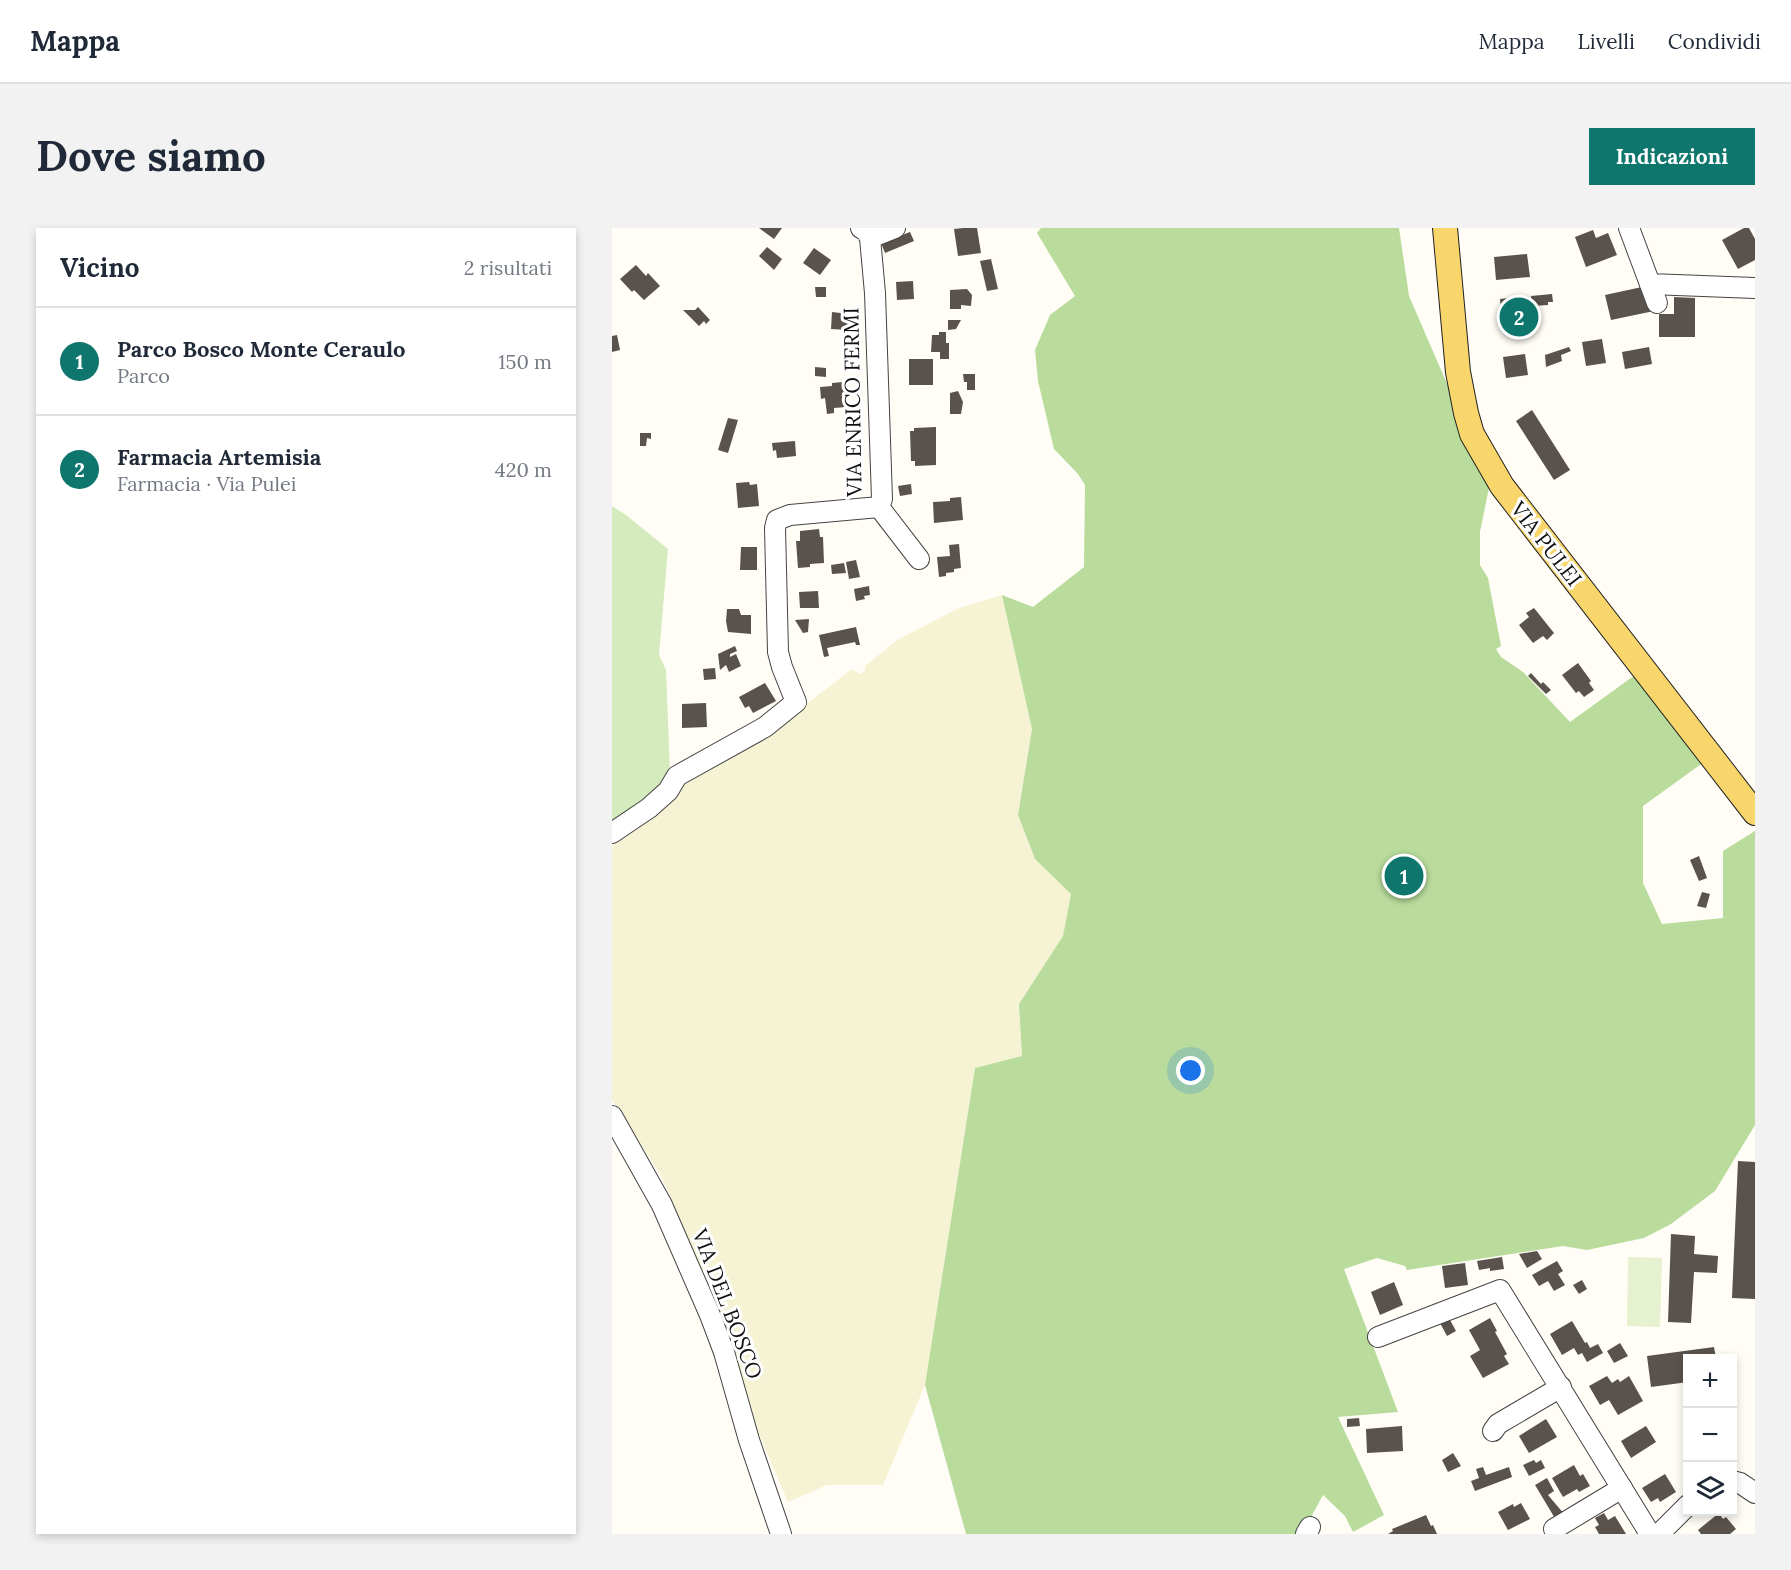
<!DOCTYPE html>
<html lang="it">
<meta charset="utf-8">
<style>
:root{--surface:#fff;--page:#f2f2f3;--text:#1f2937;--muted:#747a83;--line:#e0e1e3;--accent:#0f766e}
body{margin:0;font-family:Lora,serif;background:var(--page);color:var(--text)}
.controls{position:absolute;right:18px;bottom:18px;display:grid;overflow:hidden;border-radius:0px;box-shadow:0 3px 9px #0003}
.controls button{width:54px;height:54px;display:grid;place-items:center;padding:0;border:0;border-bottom:2px solid var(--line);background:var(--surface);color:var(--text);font:30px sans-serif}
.you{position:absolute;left:579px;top:843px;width:21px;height:21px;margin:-15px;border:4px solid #fff;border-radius:50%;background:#1a73e8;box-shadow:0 0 0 9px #1a73e833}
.badge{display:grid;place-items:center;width:39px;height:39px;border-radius:50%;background:var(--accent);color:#fff;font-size:20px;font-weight:700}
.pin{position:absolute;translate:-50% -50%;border:3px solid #fff;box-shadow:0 2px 6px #0006}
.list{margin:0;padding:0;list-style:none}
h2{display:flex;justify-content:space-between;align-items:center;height:78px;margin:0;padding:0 24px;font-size:26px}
h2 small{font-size:20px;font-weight:400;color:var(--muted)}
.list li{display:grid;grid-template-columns:39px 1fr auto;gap:18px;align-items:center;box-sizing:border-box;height:108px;padding:0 24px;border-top:2px solid var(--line)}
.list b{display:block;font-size:22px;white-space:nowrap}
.list p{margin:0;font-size:20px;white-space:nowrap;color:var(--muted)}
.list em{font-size:20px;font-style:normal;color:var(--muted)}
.icon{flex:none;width:33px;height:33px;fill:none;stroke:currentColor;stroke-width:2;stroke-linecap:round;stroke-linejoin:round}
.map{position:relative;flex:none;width:1143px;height:1306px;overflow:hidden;border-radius:0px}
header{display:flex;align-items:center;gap:36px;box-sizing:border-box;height:84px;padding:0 30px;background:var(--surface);border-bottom:2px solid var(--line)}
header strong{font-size:28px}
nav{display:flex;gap:33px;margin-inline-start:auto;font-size:21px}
.intro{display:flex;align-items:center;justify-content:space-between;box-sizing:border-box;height:144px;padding:0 36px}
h1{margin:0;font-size:42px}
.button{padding:15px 27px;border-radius:0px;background:var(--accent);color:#fff;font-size:21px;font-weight:700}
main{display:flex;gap:36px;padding:0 36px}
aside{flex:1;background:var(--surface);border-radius:0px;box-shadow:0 3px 9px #0003}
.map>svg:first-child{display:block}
</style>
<header>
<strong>Mappa</strong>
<nav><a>Mappa</a><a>Livelli</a><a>Condividi</a></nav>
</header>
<div class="intro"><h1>Dove siamo</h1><a class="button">Indicazioni</a></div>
<main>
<aside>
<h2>Vicino<small>2 risultati</small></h2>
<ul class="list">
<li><span class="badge">1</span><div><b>Parco Bosco Monte Ceraulo</b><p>Parco</p></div><em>150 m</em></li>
<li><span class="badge">2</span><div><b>Farmacia Artemisia</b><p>Farmacia · Via Pulei</p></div><em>420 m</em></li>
</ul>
</aside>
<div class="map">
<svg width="1143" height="1306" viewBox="0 0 1143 1306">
<rect width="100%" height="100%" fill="#fffdf5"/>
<polygon fill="#f6f3d4" points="390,367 420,501 406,587 423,631 459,665 451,708 407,776 410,828 363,840 313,1157 271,1257 215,1257 176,1274 144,1199 124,1128 100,1059 80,1022 51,951 0,872 0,611 78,550 158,504 240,441 248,446 253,443 253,438 285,412 347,380"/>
<polygon fill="#d5ebbd" points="0,278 14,287 56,321 47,427 54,442 58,544 52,558 0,599"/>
<polygon fill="#b9dc9c" points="429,0 787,0 797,68 878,255 868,304 868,337 876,350 889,418 884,421 889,429 911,444 958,494 1023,447 1092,534 1031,578 1031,655 1050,696 1111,690 1111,623 1143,603 1143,897 1103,963 1059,996 1032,1010 975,1022 951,1018 795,1042 793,1038 765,1030 732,1041 786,1184 726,1189 772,1287 741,1304 733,1288 711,1267 690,1306 354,1306 313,1157 363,840 410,828 407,776 451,708 459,666 423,631 406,587 420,501 390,367 421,379 472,339 473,257 466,246 442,221 426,153 423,122 438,87 463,68 425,5"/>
<polygon fill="#e6f2cf" points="1016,1029 1050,1030 1048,1099 1015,1098"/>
<g fill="#5a524d">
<polygon points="147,0 170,0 162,11"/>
<polygon points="351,0 365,0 369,25 346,28 342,1"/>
<polygon points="1132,0 1137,0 1143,11 1143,32 1126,41 1110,12"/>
<polygon points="981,2 984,10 996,5 1005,27 974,39 963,9"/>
<polygon points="298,4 302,13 273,25 269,15"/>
<polygon points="155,19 170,31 162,42 147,28"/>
<polygon points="202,20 219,32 208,47 191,35"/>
<polygon points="915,26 918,49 884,52 882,29"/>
<polygon points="379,31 386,61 375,63 368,33"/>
<polygon points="24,37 34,48 36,45 48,58 32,72 22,62 20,64 8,51"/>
<polygon points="301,53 302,71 285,72 284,54"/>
<polygon points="203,59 214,59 214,69 204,69"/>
<polygon points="1030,59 1033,71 1039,70 1042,83 999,92 993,67"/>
<polygon points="355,61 360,67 359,78 349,77 349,81 338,81 338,62"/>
<polygon points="940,66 941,74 936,74 936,77 920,78 919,68"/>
<polygon points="916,68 919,96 891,99 888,71"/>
<polygon points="1062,69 1083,70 1083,109 1047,109 1047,86 1062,86"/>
<polygon points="86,79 98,92 94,96 92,93 87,98 71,82 83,82"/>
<polygon points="220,84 237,86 236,102 219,101"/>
<polygon points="336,92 349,92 344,101 336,102"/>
<polygon points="327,104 334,104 334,115 337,115 337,131 328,131 328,124 319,124 320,107 327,107"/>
<polygon points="5,107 8,122 0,124 0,108"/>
<polygon points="990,111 994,135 974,138 970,114"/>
<polygon points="957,119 959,123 949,127 950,133 934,139 933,127"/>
<polygon points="1037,119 1040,136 1013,141 1010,124"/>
<polygon points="913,126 916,147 894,150 891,129"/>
<rect x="297" y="131" width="24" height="26"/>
<polygon points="203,139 214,140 214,149 203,148"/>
<polygon points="351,146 363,146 363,162 355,162 355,154 352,154"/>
<polygon points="231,154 234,179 222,180 222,185 215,186 213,170 209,171 208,159 220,158 220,155"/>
<polygon points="346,163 351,174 349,186 338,186 338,165"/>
<polygon points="920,182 958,242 942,252 904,193"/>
<polygon points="116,190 126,192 116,225 106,222"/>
<polygon points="324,199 324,237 303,238 303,233 299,233 298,203 302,203 302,200"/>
<polygon points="28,205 39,205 39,211 35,210 34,218 28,218"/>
<polygon points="183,213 184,228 165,230 164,222 161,223 160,215"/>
<polygon points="137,254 138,257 145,256 147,278 126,280 124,255"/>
<polygon points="299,256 300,266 288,268 286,258"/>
<polygon points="349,269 351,292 322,295 321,274 338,273 338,270"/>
<polygon points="207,301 208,309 211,309 212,335 198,336 198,339 186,340 184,313 188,313 188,303"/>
<polygon points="347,316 349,340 342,341 342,344 334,345 334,348 327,349 325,329 338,328 337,317"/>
<polygon points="129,319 145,319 145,342 128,342"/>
<polygon points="244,332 248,349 237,351 234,334"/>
<polygon points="232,335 234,345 220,346 219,337"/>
<polygon points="257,358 258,367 252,368 253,371 244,373 242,361"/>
<polygon points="206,363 207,380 188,380 187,364"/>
<polygon points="922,380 942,405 935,412 931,408 921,415 907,397 917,389 914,385"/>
<polygon points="115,381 127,381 129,387 139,387 139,406 116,404 114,393"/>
<polygon points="197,391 196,404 191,405 183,392"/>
<polygon points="244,399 248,417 244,417 243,414 215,420 217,428 212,429 207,407"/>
<polygon points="123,418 125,423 118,426 118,429 124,426 129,438 117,444 114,437 108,442 106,426"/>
<polygon points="966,435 979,453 977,455 982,462 972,469 967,463 964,465 950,447"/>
<polygon points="103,440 104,451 92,452 91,441"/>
<polygon points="919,445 929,456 931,454 939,462 934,466 916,448"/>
<polygon points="153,455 164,473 141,485 137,478 133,480 127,469"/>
<polygon points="94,475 95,499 70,500 70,476"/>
<polygon points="1087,628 1095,650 1087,653 1078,632"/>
<polygon points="1090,664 1098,666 1094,680 1085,678"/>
<polygon points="1126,933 1143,934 1143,1071 1120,1070"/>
<polygon points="1059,1006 1083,1008 1082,1026 1106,1028 1105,1045 1082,1044 1079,1095 1056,1094"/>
<polygon points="925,1023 930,1031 915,1040 907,1026"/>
<polygon points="890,1029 892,1041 878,1043 878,1040 867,1042 865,1033"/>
<polygon points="945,1033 951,1043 946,1046 953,1057 942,1063 936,1053 927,1058 920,1047"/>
<polygon points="853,1035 856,1057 833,1060 830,1038"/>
<polygon points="970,1052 975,1061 967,1066 961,1057"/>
<polygon points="782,1054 791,1077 768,1087 759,1064"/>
<polygon points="837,1090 844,1103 835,1108 828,1095"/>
<polygon points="878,1090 885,1103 883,1104 895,1126 892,1128 897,1136 871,1150 858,1128 868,1122 857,1102"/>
<polygon points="960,1093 973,1115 975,1114 978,1120 986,1116 991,1125 975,1134 970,1125 966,1127 962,1120 950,1127 938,1106"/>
<polygon points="1008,1115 1016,1128 1002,1135 995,1123"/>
<polygon points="1102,1119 1104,1130 1076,1130 1076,1154 1039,1159 1035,1128"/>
<polygon points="995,1148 1000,1155 1006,1151 1008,1154 1017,1148 1031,1173 1006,1187 997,1172 988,1177 977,1158"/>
<polygon points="747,1190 748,1198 735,1199 735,1191"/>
<polygon points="934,1191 945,1209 917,1225 907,1208"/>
<polygon points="790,1198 791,1223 755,1225 754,1201"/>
<polygon points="1034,1198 1044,1214 1019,1230 1009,1213"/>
<polygon points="841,1225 849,1238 836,1244 830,1232"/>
<polygon points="922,1232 924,1235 929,1232 933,1240 917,1248 911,1237"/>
<polygon points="962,1237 968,1248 971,1246 978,1258 967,1264 965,1261 951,1269 940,1250"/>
<polygon points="871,1239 874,1247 897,1239 900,1249 863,1263 859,1253 867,1250 864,1241"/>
<polygon points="1053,1246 1064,1264 1048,1274 1046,1270 1039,1274 1030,1260"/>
<polygon points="935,1250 942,1263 936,1267 953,1287 944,1292 923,1257"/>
<polygon points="909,1275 918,1291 896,1302 886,1284 901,1276 902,1279"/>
<polygon points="992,1285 996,1292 1003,1288 1014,1306 987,1306 983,1299 987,1297 983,1290"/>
<polygon points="1107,1285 1111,1291 1114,1289 1124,1301 1118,1306 1089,1306 1086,1302"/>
<polygon points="814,1287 819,1298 821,1297 825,1306 776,1306 781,1303 780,1301"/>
</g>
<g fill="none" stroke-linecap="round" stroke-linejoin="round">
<defs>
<g id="minor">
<polyline points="1017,0 1038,56 1143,60"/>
<polyline points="258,10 283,0"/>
<polyline points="1038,56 1045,75"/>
<polyline points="267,279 307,331"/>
<polyline points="0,605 37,580 56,563 65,548 153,499 184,474 170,439 166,424 163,300 165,292 178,287 267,279 270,271 263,65 258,10 254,3 249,0"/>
<polyline points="0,888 50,977 98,1087 112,1124 137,1212 169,1306"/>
<polyline points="766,1109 888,1062 1038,1306"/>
<polyline points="881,1203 886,1196 949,1159"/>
<polyline points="1120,1253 1128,1255 1143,1265"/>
<polyline points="942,1301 1010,1260"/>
<polyline points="694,1306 698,1299"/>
<polyline points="1047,1306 1076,1277"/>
</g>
<polyline id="major" points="833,0 846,144 854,185 860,206 890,258 1143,585"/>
</defs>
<use href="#minor" stroke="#444" stroke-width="22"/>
<use href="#major" stroke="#222" stroke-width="26"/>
<use href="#minor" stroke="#fff" stroke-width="20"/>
<use href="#major" stroke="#f9d66b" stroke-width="24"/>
</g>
<g text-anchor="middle" stroke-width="6" stroke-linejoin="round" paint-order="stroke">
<g font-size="21" fill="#111" stroke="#fff">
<text transform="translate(241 174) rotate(-91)" y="7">VIA ENRICO FERMI</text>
<text transform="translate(934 316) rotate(52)" y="7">VIA PULEI</text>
<text transform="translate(115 1076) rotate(69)" y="7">VIA DEL BOSCO</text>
</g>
</g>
</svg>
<div class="controls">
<button>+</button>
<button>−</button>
<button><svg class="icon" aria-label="layers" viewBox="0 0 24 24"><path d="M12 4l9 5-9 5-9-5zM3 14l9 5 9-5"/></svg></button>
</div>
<div class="you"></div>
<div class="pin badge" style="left:792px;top:648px">1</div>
<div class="pin badge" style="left:907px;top:89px">2</div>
</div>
</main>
